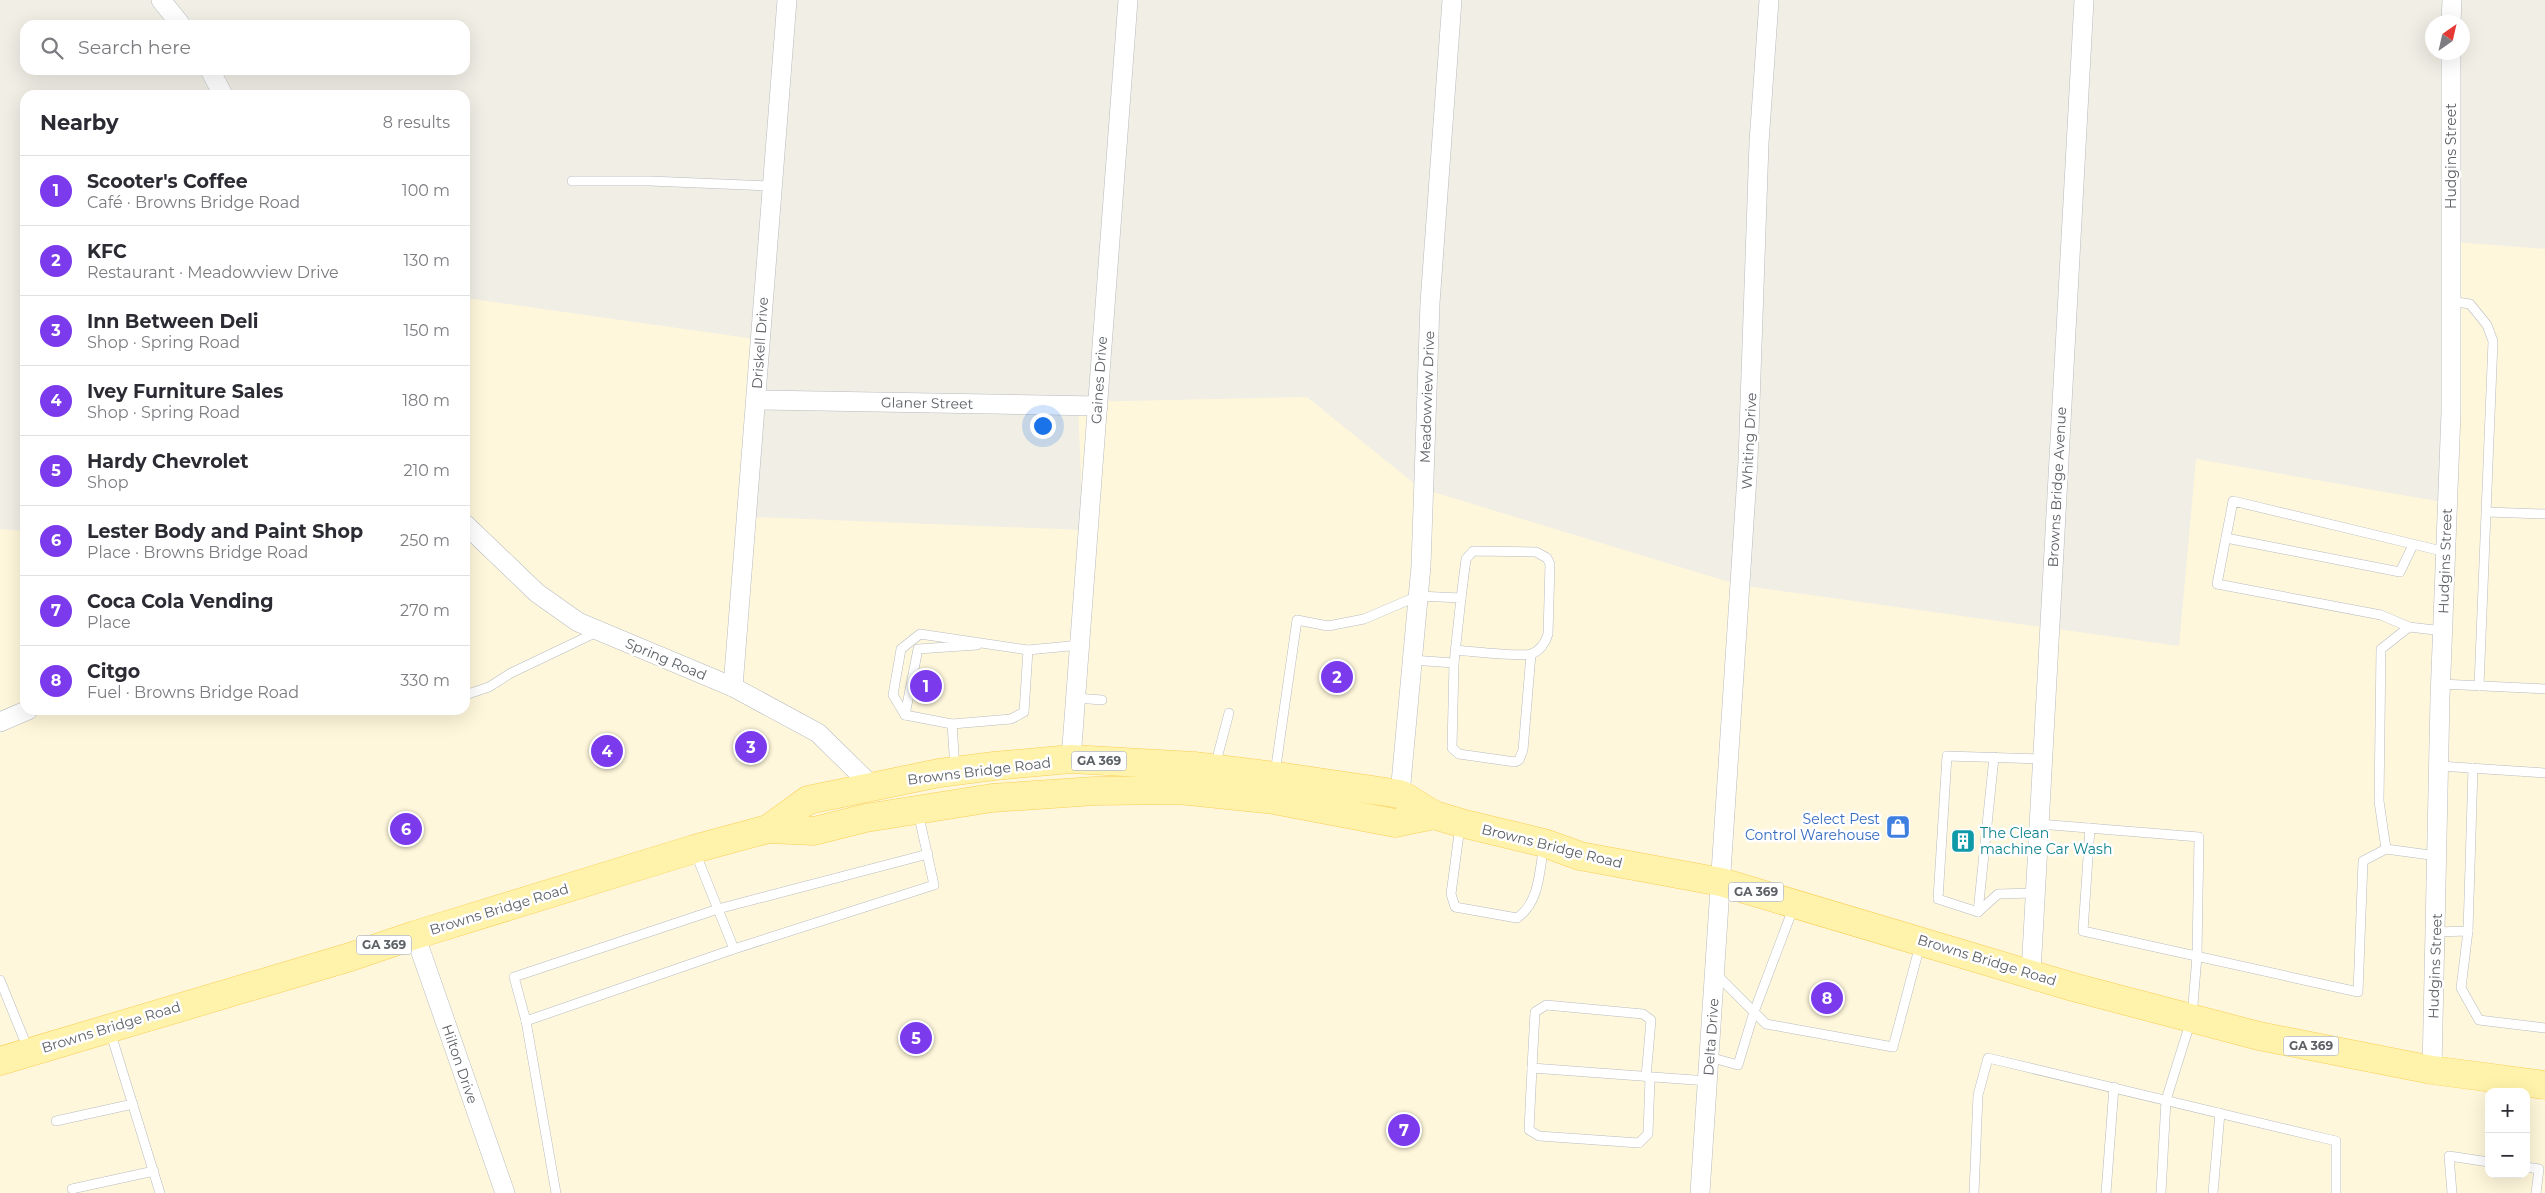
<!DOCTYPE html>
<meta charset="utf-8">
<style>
:root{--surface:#fff;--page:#f2f2f3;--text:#2b2b33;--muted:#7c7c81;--line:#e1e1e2;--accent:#7c3aed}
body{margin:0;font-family:Montserrat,sans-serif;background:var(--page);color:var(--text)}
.controls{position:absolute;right:15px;bottom:15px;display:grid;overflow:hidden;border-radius:10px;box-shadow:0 5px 20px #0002}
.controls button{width:45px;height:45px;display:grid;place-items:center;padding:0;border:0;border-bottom:1px solid var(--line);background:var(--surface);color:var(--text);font:25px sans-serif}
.compass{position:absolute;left:2425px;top:15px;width:45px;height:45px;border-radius:50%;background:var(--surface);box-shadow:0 5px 20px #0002;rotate:34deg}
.you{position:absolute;left:1042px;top:425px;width:18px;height:18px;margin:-12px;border:4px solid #fff;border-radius:50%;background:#1a73e8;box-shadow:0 0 0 8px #1a73e833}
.badge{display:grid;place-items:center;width:32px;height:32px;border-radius:50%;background:var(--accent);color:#fff;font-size:16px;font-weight:700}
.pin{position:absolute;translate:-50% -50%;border:2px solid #fff;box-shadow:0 1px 5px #0006}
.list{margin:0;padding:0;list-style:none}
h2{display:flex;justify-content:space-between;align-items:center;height:65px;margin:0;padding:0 20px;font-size:21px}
h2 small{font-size:16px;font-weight:400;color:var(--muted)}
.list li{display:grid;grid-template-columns:32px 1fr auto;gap:15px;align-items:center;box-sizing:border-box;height:70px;padding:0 20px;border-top:1px solid var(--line)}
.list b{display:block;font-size:19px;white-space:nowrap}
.list p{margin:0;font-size:16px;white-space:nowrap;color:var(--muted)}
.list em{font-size:16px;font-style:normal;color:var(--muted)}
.icon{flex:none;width:28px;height:28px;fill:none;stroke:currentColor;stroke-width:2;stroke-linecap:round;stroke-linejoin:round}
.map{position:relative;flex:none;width:2545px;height:1193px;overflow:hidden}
.search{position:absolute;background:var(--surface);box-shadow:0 5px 20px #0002;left:20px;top:20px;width:450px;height:55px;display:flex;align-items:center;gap:12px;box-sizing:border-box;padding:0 18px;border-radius:15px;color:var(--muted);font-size:19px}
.panel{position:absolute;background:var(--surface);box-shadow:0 5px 20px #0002;left:20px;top:90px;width:450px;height:625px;border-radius:15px}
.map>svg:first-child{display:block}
</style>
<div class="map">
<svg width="2545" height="1193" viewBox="0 0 2545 1193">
<rect width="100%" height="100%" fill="#f0eee5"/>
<path fill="#fff7db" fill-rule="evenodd" d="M 2441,241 L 2545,249 L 2545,1193 L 0,1193 L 0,529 L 25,531 L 25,710 L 465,710 L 465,298 L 755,339 L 754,517 L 1083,530 L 1078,402 L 1307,397 L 1420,488 L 1739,585 L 2179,646 L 2196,459 L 2442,502 ZM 2489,1092 L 2526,1092 L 2526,1174 L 2489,1174 Z"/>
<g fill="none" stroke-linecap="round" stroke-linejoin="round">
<defs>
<g id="service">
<polyline points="572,181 650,181 772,186"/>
<polyline points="2450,301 2470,304 2487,325 2493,341 2479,686"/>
<polyline points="2487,512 2545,514"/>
<polyline points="2226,538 2400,572 2413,545"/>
<polyline points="2409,627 2381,615 2217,584 2233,501 2446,552"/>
<path d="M 1455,650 C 1470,651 1520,657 1531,654 C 1540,651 1546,642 1548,634 L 1550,564 L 1547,558 L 1536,552 L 1473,551 L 1466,559 L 1461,598"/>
<polyline points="1454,663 1452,748 1459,754 1515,762 1519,760 1523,750 1531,654"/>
<polyline points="2441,684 2545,689"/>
<polyline points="465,695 489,687 511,673 597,632"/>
<polyline points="1076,698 1102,700"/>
<polyline points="905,715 918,649 977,645"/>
<polyline points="952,724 1011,719 1024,712 1028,650"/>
<polyline points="1215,766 1229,713"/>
<polyline points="2439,766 2545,773"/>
<polyline points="955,769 952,724 905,715 893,695 901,649 920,634 1028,650 1080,645"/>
<polyline points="1275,773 1297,620 1328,626 1364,619 1418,596 1461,598 1454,663 1412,660"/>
<polyline points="2039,824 2199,837 2197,956 2192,1017 2166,1100 2161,1193"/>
<path d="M 1460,826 L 1451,894 L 1455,907 L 1517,918 C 1540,902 1539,872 1544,845"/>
<polyline points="2090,828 2083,931 2358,992 2363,861 2386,849 2437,856"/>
<polyline points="2386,849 2379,801 2381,649 2409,627 2443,631"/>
<polyline points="695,852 734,949 934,885 918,812"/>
<polyline points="2035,893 1998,894 1978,912 1938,899 1947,756 2042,759"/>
<polyline points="1978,912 1994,757"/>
<polyline points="2468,931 2473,768"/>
<polyline points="2436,932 2468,931 2461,988 2479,1020 2545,1028"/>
<polyline points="734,949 526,1021 514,977 718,909 928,854"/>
<polyline points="1715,973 1766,1024 1893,1047 1920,945"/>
<polyline points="0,980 28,1049"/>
<polyline points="526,1021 556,1193"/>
<polyline points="110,1031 160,1193"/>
<polyline points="1709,1057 1738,1065 1754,1012 1794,906"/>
<polyline points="1532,1068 1529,1130 1539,1136 1639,1143 1648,1134 1650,1078"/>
<polyline points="1646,1077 1651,1020 1643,1014 1546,1005 1535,1012 1532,1068 1708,1081"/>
<polyline points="56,1121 133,1104"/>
<polyline points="2526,1167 2539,1169 2536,1193"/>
<polyline points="72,1189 154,1171"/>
<polyline points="1974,1193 1978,1095 1988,1058 2336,1141 2336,1193"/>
<polyline points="2106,1193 2114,1087"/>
<polyline points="2213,1193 2220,1113"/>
<polyline points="2452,1193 2449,1156 2489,1162"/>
</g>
<g id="minor">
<polyline points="161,0 181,25"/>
<polyline points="2451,22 2452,0"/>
<polyline points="210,70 223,95"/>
<polyline points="756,400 1098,406"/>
<polyline points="465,524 537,593 578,622 733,687 818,733 873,787"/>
<polyline points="733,687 787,0"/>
<polyline points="0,722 28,710"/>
<polyline points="1071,759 1128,0"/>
<polyline points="1400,794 1421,566 1430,303 1452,0"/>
<polyline points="415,935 505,1193"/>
<polyline points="2031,973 2084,0"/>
<polyline points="2432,1070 2440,698 2451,413 2451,52"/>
<polyline points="1700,1193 1748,461 1759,143 1769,0"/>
</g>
<g id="primary">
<polyline points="768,829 808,800 939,773 994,766 1071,759 1194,766 1283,777 1400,794 1434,815 1461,823 1544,843 1580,856 1721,882 2073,987 2259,1036 2432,1070 2545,1085"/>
<polyline points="0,1061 350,957 415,935 694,849 768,829 814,831 866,818 992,798 1095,791 1179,790 1274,800 1395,823 1434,815"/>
</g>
</defs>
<use href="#service" stroke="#b7bbbf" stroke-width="10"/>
<use href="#minor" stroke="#b7bbbf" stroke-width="20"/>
<use href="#primary" stroke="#f9ce54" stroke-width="29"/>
<use href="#service" stroke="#fff" stroke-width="9"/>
<use href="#minor" stroke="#fff" stroke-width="19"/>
<use href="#primary" stroke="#fff3ab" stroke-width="28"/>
</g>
<defs>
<symbol id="shop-square" viewBox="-11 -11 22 22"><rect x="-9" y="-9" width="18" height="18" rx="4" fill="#3f7fe0" stroke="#fff"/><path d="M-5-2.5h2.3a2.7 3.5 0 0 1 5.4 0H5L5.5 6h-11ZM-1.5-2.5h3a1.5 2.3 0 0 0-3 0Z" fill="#fff"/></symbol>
<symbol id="building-square" viewBox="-11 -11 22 22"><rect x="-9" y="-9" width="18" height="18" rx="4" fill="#0f9aa8" stroke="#fff"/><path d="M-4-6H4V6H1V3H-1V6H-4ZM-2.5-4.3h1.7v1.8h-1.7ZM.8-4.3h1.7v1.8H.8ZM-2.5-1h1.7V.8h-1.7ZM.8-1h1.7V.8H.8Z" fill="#fff"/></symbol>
</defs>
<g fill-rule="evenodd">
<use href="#shop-square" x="1884" y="813" width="28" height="28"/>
<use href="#building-square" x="1949" y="827" width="28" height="28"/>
</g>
<g text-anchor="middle" stroke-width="5" stroke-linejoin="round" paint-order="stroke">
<g fill="#fff" stroke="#8e9094" stroke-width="1">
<rect x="1071.5" y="751.5" width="55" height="19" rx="4"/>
<rect x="1728.5" y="882.5" width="55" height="19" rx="4"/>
<rect x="356.5" y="935.5" width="55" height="19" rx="4"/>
<rect x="2283.5" y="1036.5" width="55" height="19" rx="4"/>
</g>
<g font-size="12" font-weight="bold" fill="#5d6166">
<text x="1099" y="765">GA 369</text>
<text x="1756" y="896">GA 369</text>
<text x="384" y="949">GA 369</text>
<text x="2311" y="1050">GA 369</text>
</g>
<g font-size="14" fill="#5d6166" stroke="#fff">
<text transform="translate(2451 156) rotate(-90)" y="5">Hudgins Street</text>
<text transform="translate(760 343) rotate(-86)" y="5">Driskell Drive</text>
<text transform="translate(1099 380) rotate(-86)" y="5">Gaines Drive</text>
<text transform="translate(1427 397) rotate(-88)" y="5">Meadowview Drive</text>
<text transform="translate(927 403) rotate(1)" y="5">Glaner Street</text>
<text transform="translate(1749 441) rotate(-87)" y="5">Whiting Drive</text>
<text transform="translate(2057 487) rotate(-87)" y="5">Browns Bridge Avenue</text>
<text transform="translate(2445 561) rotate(-88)" y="5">Hudgins Street</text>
<text transform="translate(666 659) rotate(23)" y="5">Spring Road</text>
<text transform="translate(979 771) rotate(-7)" y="5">Browns Bridge Road</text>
<text transform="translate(1552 846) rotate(14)" y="5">Browns Bridge Road</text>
<text transform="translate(499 909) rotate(-17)" y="5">Browns Bridge Road</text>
<text transform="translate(1987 960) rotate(17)" y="5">Browns Bridge Road</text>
<text transform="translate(2435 966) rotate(-88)" y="5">Hudgins Street</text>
<text transform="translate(111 1027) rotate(-17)" y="5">Browns Bridge Road</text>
<text transform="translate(1711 1037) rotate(-86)" y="5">Delta Drive</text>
<text transform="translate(460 1064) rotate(71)" y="5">Hilton Drive</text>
</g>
<g font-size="14" fill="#366cbe" stroke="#fff" text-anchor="end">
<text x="1880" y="824">Select Pest<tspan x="1880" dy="16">Control Warehouse</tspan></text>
</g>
<g font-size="14" fill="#0d838f" stroke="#fff" text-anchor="start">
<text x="1980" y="838">The Clean<tspan x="1980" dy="16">machine Car Wash</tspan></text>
</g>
</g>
</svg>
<div class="controls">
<button>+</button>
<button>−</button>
</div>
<svg class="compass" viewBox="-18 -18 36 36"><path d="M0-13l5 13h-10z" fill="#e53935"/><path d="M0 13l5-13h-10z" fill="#7c7c81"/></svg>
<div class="you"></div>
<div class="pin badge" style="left:926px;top:686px">1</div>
<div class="pin badge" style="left:1337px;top:677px">2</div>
<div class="pin badge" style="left:751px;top:747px">3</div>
<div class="pin badge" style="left:607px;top:751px">4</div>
<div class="pin badge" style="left:916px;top:1038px">5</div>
<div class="pin badge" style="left:406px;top:829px">6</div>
<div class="pin badge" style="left:1404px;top:1130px">7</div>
<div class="pin badge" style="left:1827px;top:998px">8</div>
<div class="search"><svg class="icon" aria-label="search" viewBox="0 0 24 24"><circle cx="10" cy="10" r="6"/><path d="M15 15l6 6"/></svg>Search here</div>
<section class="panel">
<h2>Nearby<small>8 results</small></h2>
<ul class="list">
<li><span class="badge">1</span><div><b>Scooter's Coffee</b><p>Café · Browns Bridge Road</p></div><em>100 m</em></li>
<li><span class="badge">2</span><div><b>KFC</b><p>Restaurant · Meadowview Drive</p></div><em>130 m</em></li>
<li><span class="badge">3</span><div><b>Inn Between Deli</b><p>Shop · Spring Road</p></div><em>150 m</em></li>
<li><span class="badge">4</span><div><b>Ivey Furniture Sales</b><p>Shop · Spring Road</p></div><em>180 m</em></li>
<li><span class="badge">5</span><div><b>Hardy Chevrolet</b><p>Shop</p></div><em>210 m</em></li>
<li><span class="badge">6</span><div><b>Lester Body and Paint Shop</b><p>Place · Browns Bridge Road</p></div><em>250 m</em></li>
<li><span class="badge">7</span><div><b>Coca Cola Vending</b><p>Place</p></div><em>270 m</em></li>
<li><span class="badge">8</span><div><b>Citgo</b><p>Fuel · Browns Bridge Road</p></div><em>330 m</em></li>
</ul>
</section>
</div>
